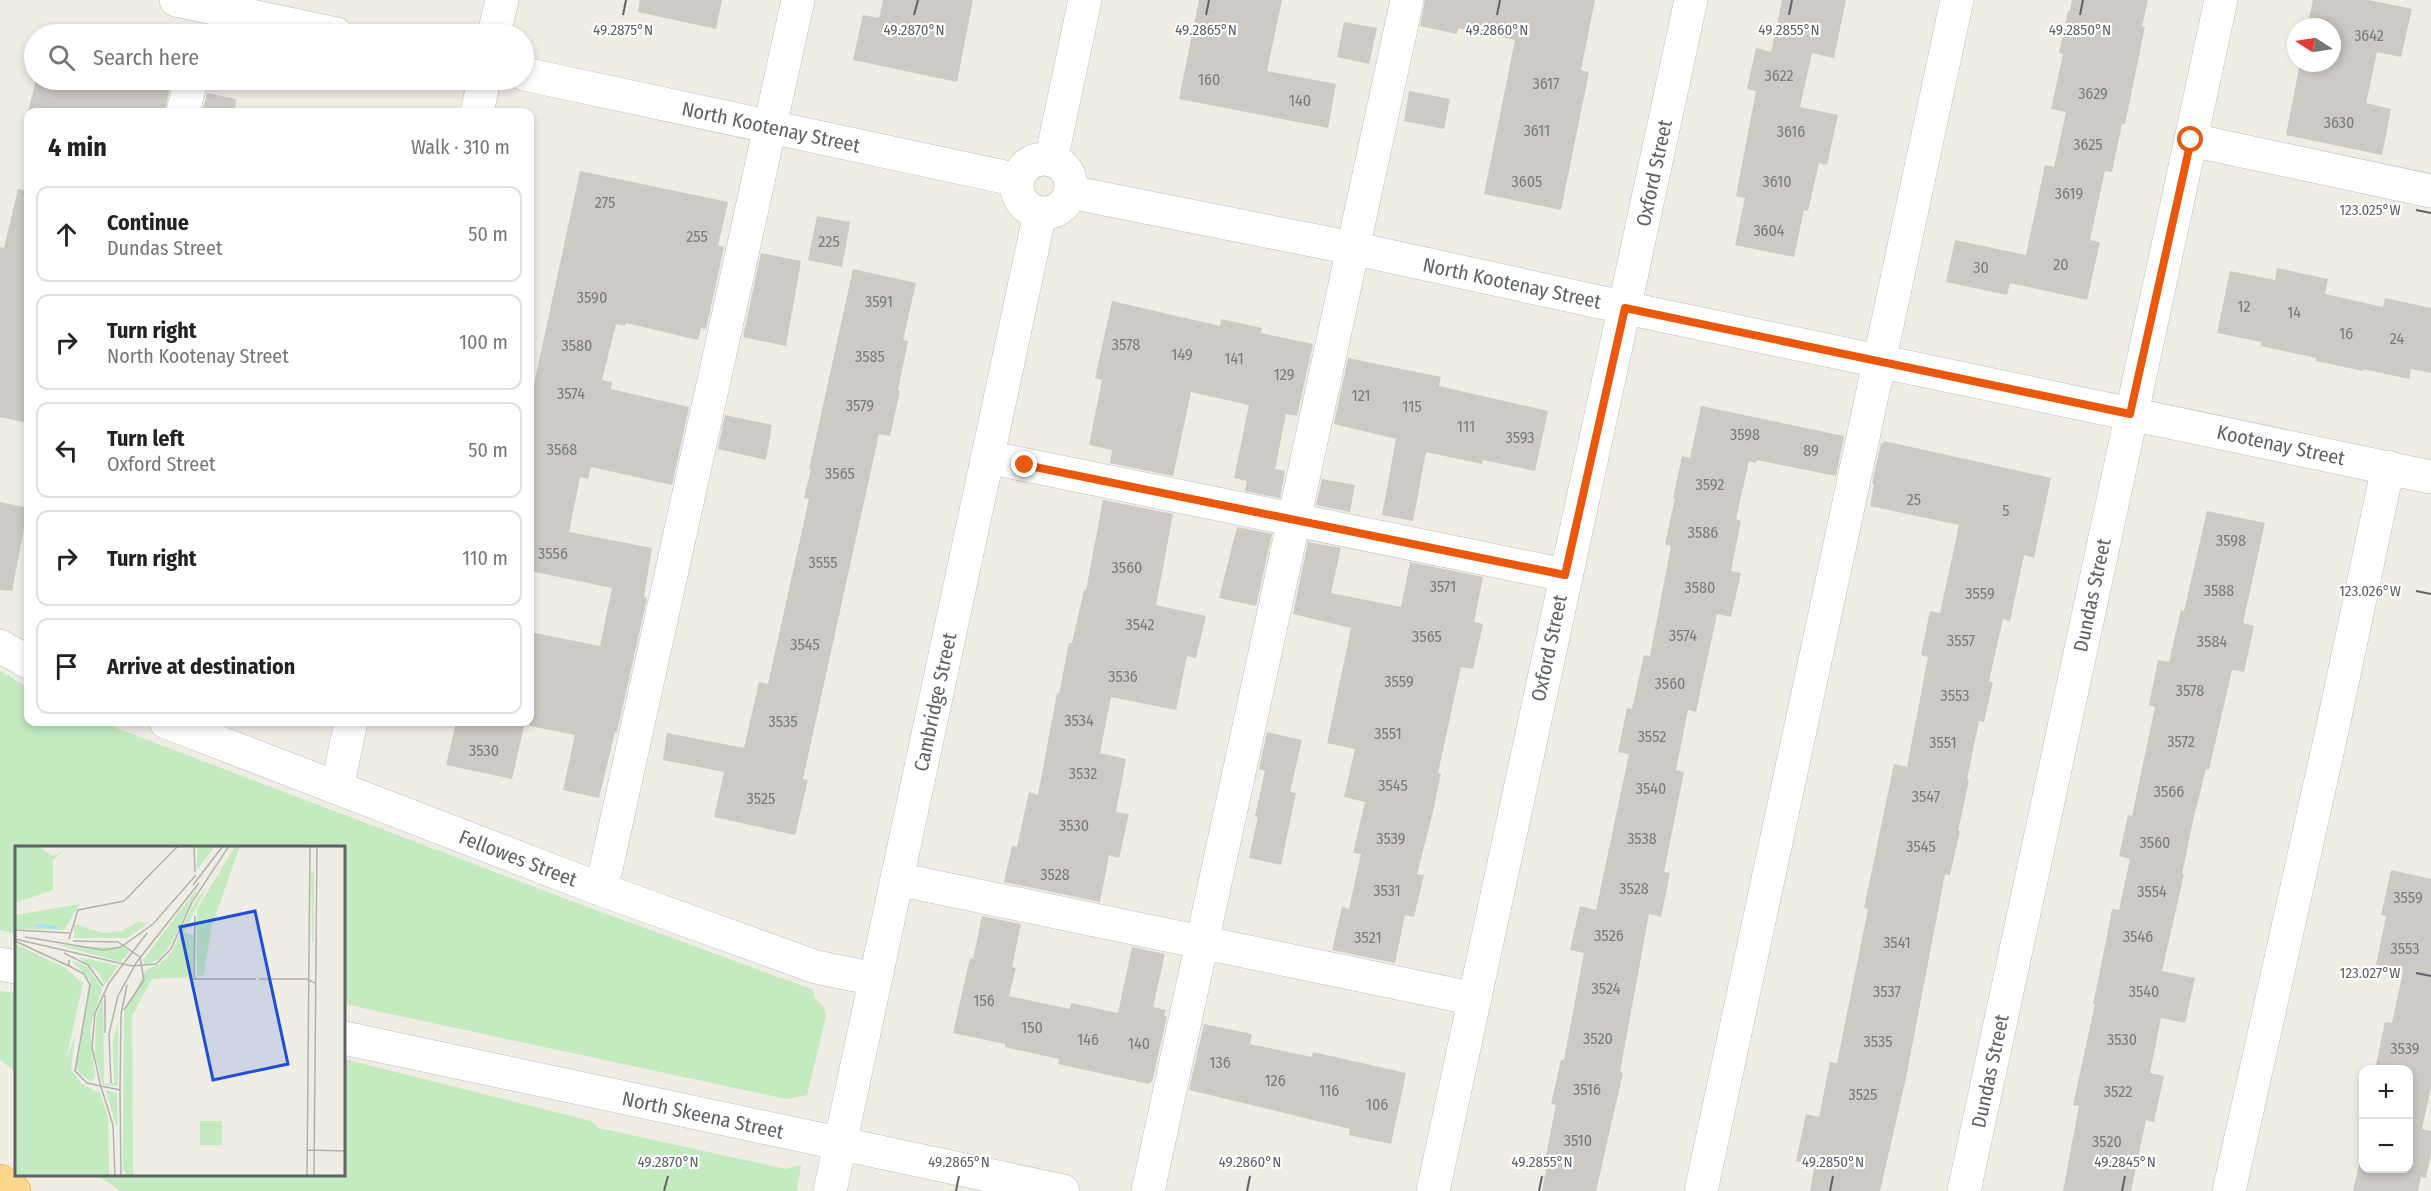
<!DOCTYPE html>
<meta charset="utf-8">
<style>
:root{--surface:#fff;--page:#f2f2f2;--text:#222;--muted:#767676;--line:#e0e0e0}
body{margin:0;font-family:"Fira Sans Condensed",sans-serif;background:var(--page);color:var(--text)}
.controls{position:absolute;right:18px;bottom:18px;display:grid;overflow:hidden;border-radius:12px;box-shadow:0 3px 9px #0003}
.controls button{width:54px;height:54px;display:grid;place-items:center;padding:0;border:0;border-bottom:2px solid var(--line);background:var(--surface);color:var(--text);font:30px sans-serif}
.compass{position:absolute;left:2287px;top:18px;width:54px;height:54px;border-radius:50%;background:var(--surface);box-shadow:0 3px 9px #0003;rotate:282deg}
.stop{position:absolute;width:18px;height:18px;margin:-14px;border:4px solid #ea580c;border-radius:50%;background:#fff}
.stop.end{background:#ea580c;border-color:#fff;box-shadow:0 2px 6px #0008}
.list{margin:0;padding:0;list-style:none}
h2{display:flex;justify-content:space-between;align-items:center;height:78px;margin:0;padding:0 24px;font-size:26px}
h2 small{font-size:20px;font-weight:400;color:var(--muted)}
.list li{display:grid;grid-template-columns:39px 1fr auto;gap:18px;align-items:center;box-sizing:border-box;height:96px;margin:0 12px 12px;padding:0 12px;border:2px solid var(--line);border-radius:12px}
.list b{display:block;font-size:22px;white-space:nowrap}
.list p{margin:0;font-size:20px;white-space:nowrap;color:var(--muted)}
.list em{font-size:20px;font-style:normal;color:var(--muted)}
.icon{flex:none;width:33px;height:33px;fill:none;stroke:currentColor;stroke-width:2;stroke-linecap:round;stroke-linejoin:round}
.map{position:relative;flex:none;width:2431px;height:1191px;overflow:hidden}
.search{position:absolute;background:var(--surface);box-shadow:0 3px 9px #0003;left:24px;top:24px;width:510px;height:66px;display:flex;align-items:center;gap:15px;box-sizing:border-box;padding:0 21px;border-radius:33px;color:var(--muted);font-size:22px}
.panel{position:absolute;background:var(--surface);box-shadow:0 3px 9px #0003;left:24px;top:108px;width:510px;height:618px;border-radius:12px}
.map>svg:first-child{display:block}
</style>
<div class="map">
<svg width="2431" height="1191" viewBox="0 0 2431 1191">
<rect width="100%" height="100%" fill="#f0ede5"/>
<g fill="#c4eac0">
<polygon points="0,671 28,687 28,722 100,722 574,902 814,990 814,996 824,1008 826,1016 807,1095 786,1099 344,1004 344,848 16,848 16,934 0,930"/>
<polygon points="0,991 16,993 16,1072 0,1060"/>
<polygon points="344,1059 591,1121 599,1128 786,1169 801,1165 797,1191 121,1191 97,1175 344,1174"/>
</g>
<g fill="#cdc9c4">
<polygon points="640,0 722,0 716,29 638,12"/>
<polygon points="883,0 973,0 957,82 853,60 863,15 879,18"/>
<polygon points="1199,0 1282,0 1267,71 1336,84 1328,128 1179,99"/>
<polygon points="1425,0 1595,0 1581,70 1589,72 1561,210 1484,194 1515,40 1458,28 1457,34 1420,26"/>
<polygon points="1782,0 1846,0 1834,58 1812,53 1800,107 1838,115 1827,165 1819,163 1808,211 1804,210 1794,257 1735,245 1745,198 1736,196 1756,91 1747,89 1756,48 1771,52"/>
<polygon points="2072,0 2148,0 2142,26 2145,27 2125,124 2122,124 2112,172 2105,171 2090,240 2100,242 2087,300 2010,283 2007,295 1946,282 1955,240 2026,255 2045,165 2054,167 2066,112 2051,109 2063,54 2059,53 2068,11 2070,11"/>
<polygon points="2313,0 2369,0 2412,9 2401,57 2377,52 2366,103 2391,109 2382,155 2286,135 2300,63 2332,63 2332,27 2307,27"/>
<polygon points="1344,22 1377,28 1369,64 1337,57"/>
<polygon points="36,80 133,80 170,86 165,112 28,112"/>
<polygon points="1409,91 1450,99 1444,129 1404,121"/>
<polygon points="207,93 236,99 235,112 202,112"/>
<polygon points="580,171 728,202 718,245 724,247 706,329 701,328 698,340 626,323 625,326 616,324 602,380 612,382 611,389 689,407 672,485 591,467 588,479 580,477 569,532 652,548 644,597 647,598 617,732 615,732 599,798 563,790 575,735 530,726 530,632 600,646 612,588 530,571 530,403"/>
<polygon points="18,189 28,191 28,423 0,417 0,247 4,248"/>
<polygon points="817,216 850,222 842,267 808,260"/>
<polygon points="761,253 801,261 786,346 743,337"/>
<polygon points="2277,268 2328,279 2325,294 2383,307 2385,298 2431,308 2431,373 2411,369 2409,379 2363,369 2363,371 2316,361 2316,358 2261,346 2261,342 2217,333 2230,271 2275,280"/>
<polygon points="853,269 916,283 903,340 908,341 898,390 900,391 890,436 879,434 803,779 808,780 795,835 714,817 724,772 663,760 667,733 744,748 759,682 768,684 809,499 804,498 811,469 809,469"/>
<polygon points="1112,301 1220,326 1221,319 1262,328 1261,333 1313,344 1297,416 1286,414 1275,469 1285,471 1280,498 1245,491 1247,481 1234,478 1249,405 1191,392 1173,476 1110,463 1112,450 1089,445 1102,380 1095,378"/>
<polygon points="1348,358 1441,377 1439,386 1548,411 1535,471 1483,460 1482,464 1426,452 1413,521 1382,515 1396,439 1334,424"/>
<polygon points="1701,406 1844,436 1836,476 1757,460 1756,463 1749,461 1736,519 1741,521 1731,571 1741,573 1731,617 1717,614 1696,712 1688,710 1676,770 1684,772 1664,872 1670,873 1661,917 1649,914 1620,1072 1623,1073 1596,1191 1542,1191 1549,1156 1546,1155 1556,1105 1551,1104 1561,1060 1564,1060 1584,953 1570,950 1580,906 1596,910 1629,754 1618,752 1627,708 1632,709 1644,655 1650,656 1671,546 1665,544 1675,498 1673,498 1682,456 1690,458"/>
<polygon points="725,415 772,425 766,460 718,449"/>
<polygon points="1884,441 2051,478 2034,558 2024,555 2010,621 2003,619 1989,681 1993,682 1984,722 1979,721 1967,779 1969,780 1958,831 1960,831 1950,875 1945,874 1906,1078 1880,1191 1810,1191 1815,1165 1796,1161 1806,1114 1819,1117 1830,1062 1837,1063 1868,909 1864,908 1894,764 1907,767 1928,657 1921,655 1930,611 1940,613 1959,525 1870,506 1874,484 1872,483 1881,443 1883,444"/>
<polygon points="1322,479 1355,485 1350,512 1316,505"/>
<polygon points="1103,500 1173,514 1156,605 1206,616 1196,658 1187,656 1176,710 1111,697 1100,753 1126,759 1116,812 1129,814 1119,858 1109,855 1100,902 1004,882 1012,846 1017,847 1029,792 1038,795 1057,693 1059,694 1069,643 1072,643 1084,590 1086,590"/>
<polygon points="0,502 28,508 12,591 0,590"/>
<polygon points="2207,511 2265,523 2243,623 2254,626 2244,672 2232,670 2209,770 2206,769 2193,821 2182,874 2184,874 2162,971 2195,978 2185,1023 2161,1018 2150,1073 2164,1076 2154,1122 2146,1120 2131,1191 2063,1191 2079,1106 2073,1105 2095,1004 2093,1004 2104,951 2112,909 2119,910 2130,859 2119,856 2128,815 2132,816 2155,707 2149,705 2158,660 2169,662 2181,610 2184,611"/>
<polygon points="1237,527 1272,534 1256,606 1219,598"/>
<polygon points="1308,542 1341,548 1331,593 1401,607 1410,562 1483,577 1474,622 1483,624 1473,669 1461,667 1438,773 1441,774 1432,816 1417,874 1424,875 1414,917 1405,915 1395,963 1332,950 1342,907 1349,909 1361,854 1353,853 1365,802 1344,797 1355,749 1327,743 1351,628 1293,614"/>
<polygon points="456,722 525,722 512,779 446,765"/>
<polygon points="1267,732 1302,740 1290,792 1296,793 1281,865 1249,858 1258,817 1255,816 1265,771 1259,769"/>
<polygon points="2391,870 2431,879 2431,1088 2422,1129 2431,1131 2431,1154 2426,1178 2421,1177 2418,1191 2353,1191 2364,1143 2364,1168 2409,1168 2409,1070 2379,1070 2380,1066 2376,1065 2385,1022 2392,1023 2403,971 2376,965 2386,916 2381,915"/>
<polygon points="982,916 1021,924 1012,967 1016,968 1009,996 1070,1009 1071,1003 1118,1013 1132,947 1165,954 1153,1007 1166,1010 1164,1016 1167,1016 1152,1082 1150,1082 1149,1084 1058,1064 1059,1059 1005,1047 1005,1044 953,1033 970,958 973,959"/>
<polygon points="1204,1024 1252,1034 1250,1044 1312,1057 1313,1052 1406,1073 1391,1144 1349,1135 1350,1129 1189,1090"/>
</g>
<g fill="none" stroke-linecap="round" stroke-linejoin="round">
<defs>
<g id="minor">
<polyline points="176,0 336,34"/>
<polyline points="494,34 502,0"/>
<polyline points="524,74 1018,180"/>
<polyline points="183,112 191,80"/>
<polyline points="477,112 484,80"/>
<polyline points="2191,140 2431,191"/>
<circle cx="1044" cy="186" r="27"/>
<polyline points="1051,160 1085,0"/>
<polyline points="1070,192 1352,248 1659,315 2431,477"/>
<polyline points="987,457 1565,575"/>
<polyline points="0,646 28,662"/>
<polyline points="166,722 597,888 816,967 875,979"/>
<polyline points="337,788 351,722"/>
<polyline points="897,879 1475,999"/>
<polyline points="597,888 606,869 798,0"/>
<polyline points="0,964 16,967"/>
<polyline points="344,1038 1063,1191"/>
<polyline points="830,1191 1040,213"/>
<polyline points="1148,1191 1407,0"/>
<polyline points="1433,1191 1691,0"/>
<polyline points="1701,1191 1957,0"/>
<polyline points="1964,1191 2221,0"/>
<polyline points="2229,1191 2333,726 2388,467"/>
</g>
<polyline id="highway" points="0,1181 14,1191"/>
</defs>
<use href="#minor" stroke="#b7bcc0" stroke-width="34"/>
<use href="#highway" stroke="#f58f00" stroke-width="34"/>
<use href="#minor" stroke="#fff" stroke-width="33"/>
<use href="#highway" stroke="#ffd68d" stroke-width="33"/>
</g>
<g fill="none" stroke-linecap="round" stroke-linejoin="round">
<polyline stroke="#ea580c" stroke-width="8" points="1025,465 1565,575 1625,308 2130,414 2191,140"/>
</g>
<path fill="none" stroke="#5d6267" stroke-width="2" d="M 623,15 L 626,0M 914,15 L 918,0M 1206,15 L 1209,0M 1497,15 L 1500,0M 1789,15 L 1792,0M 2080,15 L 2083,0M 2416,210 L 2431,213M 2416,591 L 2431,594M 2416,973 L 2431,976M 664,1191 L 668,1176M 956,1191 L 959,1176M 1247,1191 L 1250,1176M 1539,1191 L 1542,1176M 1830,1191 L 1833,1176M 2122,1191 L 2125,1176"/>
<g text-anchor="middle" stroke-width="4.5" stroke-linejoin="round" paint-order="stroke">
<g font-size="16" fill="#797c7e">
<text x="2369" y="41">3642</text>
<text x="1779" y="81">3622</text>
<text x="1209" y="85">160</text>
<text x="1546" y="89">3617</text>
<text x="2093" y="99">3629</text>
<text x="1300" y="106">140</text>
<text x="2339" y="128">3630</text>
<text x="1537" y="136">3611</text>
<text x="1791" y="137">3616</text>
<text x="2088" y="150">3625</text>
<text x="1527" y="187">3605</text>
<text x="1777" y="187">3610</text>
<text x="2069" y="199">3619</text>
<text x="605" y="208">275</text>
<text x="1769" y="236">3604</text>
<text x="697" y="242">255</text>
<text x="829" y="247">225</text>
<text x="2061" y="270">20</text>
<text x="1981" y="273">30</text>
<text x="592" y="303">3590</text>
<text x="879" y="307">3591</text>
<text x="2244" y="312">12</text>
<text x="2294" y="318">14</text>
<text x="2346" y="339">16</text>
<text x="2397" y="344">24</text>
<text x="1126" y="350">3578</text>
<text x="577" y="351">3580</text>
<text x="1182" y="360">149</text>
<text x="870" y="362">3585</text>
<text x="1234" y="364">141</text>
<text x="1284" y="380">129</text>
<text x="571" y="399">3574</text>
<text x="1361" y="401">121</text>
<text x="860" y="411">3579</text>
<text x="1412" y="412">115</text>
<text x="1466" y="432">111</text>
<text x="1745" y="440">3598</text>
<text x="1520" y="443">3593</text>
<text x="562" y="455">3568</text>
<text x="1811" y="456">89</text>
<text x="840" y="479">3565</text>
<text x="1710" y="490">3592</text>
<text x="1914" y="505">25</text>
<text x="2006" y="516">5</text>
<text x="1703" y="538">3586</text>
<text x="2231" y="546">3598</text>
<text x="553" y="559">3556</text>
<text x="823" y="568">3555</text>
<text x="1127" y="573">3560</text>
<text x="1443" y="592">3571</text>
<text x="1700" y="593">3580</text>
<text x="2219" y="596">3588</text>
<text x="1980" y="599">3559</text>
<text x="1140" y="630">3542</text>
<text x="1683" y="641">3574</text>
<text x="1427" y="642">3565</text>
<text x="1961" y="646">3557</text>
<text x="2212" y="647">3584</text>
<text x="805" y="650">3545</text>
<text x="1123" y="682">3536</text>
<text x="1399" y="687">3559</text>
<text x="1670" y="689">3560</text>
<text x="2190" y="696">3578</text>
<text x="1955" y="701">3553</text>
<text x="1079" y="726">3534</text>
<text x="783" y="727">3535</text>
<text x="1388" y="739">3551</text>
<text x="1652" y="742">3552</text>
<text x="2181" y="747">3572</text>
<text x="1943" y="748">3551</text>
<text x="484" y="756">3530</text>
<text x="1083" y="779">3532</text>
<text x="1393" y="791">3545</text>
<text x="1651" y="794">3540</text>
<text x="2169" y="797">3566</text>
<text x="1926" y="802">3547</text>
<text x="761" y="804">3525</text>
<text x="1074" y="831">3530</text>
<text x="1391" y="844">3539</text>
<text x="1642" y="844">3538</text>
<text x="2155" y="848">3560</text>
<text x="1921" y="852">3545</text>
<text x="1055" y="880">3528</text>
<text x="1634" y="894">3528</text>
<text x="1387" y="896">3531</text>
<text x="2152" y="897">3554</text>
<text x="2408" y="903">3559</text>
<text x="1609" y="941">3526</text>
<text x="2138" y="942">3546</text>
<text x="1368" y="943">3521</text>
<text x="1897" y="948">3541</text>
<text x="2405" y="954">3553</text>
<text x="1606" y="994">3524</text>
<text x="1887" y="997">3537</text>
<text x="2144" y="997">3540</text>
<text x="984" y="1006">156</text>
<text x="1032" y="1033">150</text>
<text x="1598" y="1044">3520</text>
<text x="1088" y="1045">146</text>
<text x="2122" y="1045">3530</text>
<text x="1878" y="1047">3535</text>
<text x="1139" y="1049">140</text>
<text x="2405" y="1054">3539</text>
<text x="1220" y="1068">136</text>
<text x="1275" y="1086">126</text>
<text x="1587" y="1095">3516</text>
<text x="1329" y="1096">116</text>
<text x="2118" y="1097">3522</text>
<text x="1863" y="1100">3525</text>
<text x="1377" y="1110">106</text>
<text x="1578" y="1146">3510</text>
<text x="2107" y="1147">3520</text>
</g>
<g font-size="20" fill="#5d6267" stroke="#fff">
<text transform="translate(771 127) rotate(12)" y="7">North Kootenay Street</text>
<text transform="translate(1654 173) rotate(-78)" y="7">Oxford Street</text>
<text transform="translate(1512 283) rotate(12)" y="7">North Kootenay Street</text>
<text transform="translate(2281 445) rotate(12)" y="7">Kootenay Street</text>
<text transform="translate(2092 595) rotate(-78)" y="7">Dundas Street</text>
<text transform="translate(1549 648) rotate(-78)" y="7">Oxford Street</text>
<text transform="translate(935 702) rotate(-78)" y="7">Cambridge Street</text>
<text transform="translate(518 858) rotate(21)" y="7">Fellowes Street</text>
<text transform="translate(1990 1071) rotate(-78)" y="7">Dundas Street</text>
<text transform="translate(703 1115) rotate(12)" y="7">North Skeena Street</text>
</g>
</g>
<g transform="translate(15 846)">
<rect width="330" height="330" fill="#f0ede5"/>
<path d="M 0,0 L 22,0 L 38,10 L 48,5 L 38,14 L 38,44 L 0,57 ZM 182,0 L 200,0 L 182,24 ZM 219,0 L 192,40 L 169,86 L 179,89 L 178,131 L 137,133 L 117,170 L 118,330 L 112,330 L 108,323 L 109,167 L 131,124 L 145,118 L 157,106 L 176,63 ZM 220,0 L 225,0 L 197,79 L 189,129 L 182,130 L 182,63 ZM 299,25 L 299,95 L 297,96 L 296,27 ZM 184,40 L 156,98 L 145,113 L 130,119 L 128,114 ZM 65,58 L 49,84 L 0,83 L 0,69 ZM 124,75 L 132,78 L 113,92 L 59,92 L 59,78 L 89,87 L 107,85 ZM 0,98 L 49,121 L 68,137 L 51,214 L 60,189 L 56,224 L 67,238 L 85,247 L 93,271 L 94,330 L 0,330 ZM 43,99 L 108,102 L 115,104 L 106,116 ZM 64,112 L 74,113 L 103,120 L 90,139 L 82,125 ZM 56,114 L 73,121 L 87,143 L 75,183 L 80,230 L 76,236 L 62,225 L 61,217 L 76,135 ZM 88,150 L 89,238 L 99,237 L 98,196 L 103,176 L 103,240 L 88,239 L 80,208 L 81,172 ZM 91,244 L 102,247 L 103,280 L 101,280 ZM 185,275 L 207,275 L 207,299 L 185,299 Z" fill="#c4eac0"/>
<path fill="none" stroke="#a6e2ff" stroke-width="3" d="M 20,79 L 43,82"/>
<path fill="none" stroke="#b1b1af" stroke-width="1.5" d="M 179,0 L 180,26M 178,39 L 208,0M 180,70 L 179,133 L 241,133M 0,84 L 54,87M 10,91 L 88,104 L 106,101 L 138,78 L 181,29M 0,93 L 117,120 L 141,118 L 156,103 L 177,56 L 214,0M 54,93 L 63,64 L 109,55 L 163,0M 0,95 L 54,120M 58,95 L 103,96 L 125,111 L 129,134 L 109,164M 49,107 L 73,119 L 88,140M 54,114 L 54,120 L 69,128 L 75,139 L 60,225 L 72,237 L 105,244M 244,133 L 292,133 L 300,137M 90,187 L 90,149M 96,237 L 94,188 L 103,150 L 121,117 L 184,37M 86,241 L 98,279 L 100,330M 86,241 L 77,201 L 80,167 L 94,137 L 132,87M 105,244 L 106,330M 105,244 L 106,168 L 112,139M 292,304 L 330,305M 292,330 L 295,0M 299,330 L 302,0"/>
<path fill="#1d4ed8" fill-opacity="0.15" stroke="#1d4ed8" stroke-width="3" d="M 240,65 L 273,218 L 198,234 L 165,81 Z"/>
<rect width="330" height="330" fill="none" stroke="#5d6267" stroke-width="3"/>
</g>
<g font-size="15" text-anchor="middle" fill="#5d6267" stroke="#fff" stroke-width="4.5" stroke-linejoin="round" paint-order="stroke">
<text x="623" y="35">49.2875°N</text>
<text x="914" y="35">49.2870°N</text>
<text x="1206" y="35">49.2865°N</text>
<text x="1497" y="35">49.2860°N</text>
<text x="1789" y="35">49.2855°N</text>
<text x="2080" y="35">49.2850°N</text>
<text x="2370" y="215">123.025°W</text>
<text x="2370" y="596">123.026°W</text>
<text x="2370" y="978">123.027°W</text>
<text x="668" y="1167">49.2870°N</text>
<text x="959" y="1167">49.2865°N</text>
<text x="1250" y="1167">49.2860°N</text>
<text x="1542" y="1167">49.2855°N</text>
<text x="1833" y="1167">49.2850°N</text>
<text x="2125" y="1167">49.2845°N</text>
</g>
</svg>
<div class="controls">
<button>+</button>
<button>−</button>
</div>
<svg class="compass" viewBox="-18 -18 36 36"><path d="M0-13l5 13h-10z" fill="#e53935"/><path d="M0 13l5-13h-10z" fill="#767676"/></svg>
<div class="stop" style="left:2191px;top:140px"></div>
<div class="stop end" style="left:1025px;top:465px"></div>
<div class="search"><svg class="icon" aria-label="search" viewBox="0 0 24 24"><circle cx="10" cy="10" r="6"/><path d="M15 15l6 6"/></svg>Search here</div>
<section class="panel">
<h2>4 min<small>Walk · 310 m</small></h2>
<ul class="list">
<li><svg class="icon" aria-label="ahead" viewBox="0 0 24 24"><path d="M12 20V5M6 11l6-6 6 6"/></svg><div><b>Continue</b><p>Dundas Street</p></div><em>50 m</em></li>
<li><svg class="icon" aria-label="right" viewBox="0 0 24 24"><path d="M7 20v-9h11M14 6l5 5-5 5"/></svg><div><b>Turn right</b><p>North Kootenay Street</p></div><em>100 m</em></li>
<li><svg class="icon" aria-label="left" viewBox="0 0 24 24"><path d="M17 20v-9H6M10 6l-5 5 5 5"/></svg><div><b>Turn left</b><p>Oxford Street</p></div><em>50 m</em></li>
<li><svg class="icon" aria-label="right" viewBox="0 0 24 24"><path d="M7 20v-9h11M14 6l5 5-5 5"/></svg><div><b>Turn right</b></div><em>110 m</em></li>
<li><svg class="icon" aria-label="arrive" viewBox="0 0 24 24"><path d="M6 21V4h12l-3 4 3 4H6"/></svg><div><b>Arrive at destination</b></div></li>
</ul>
</section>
</div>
